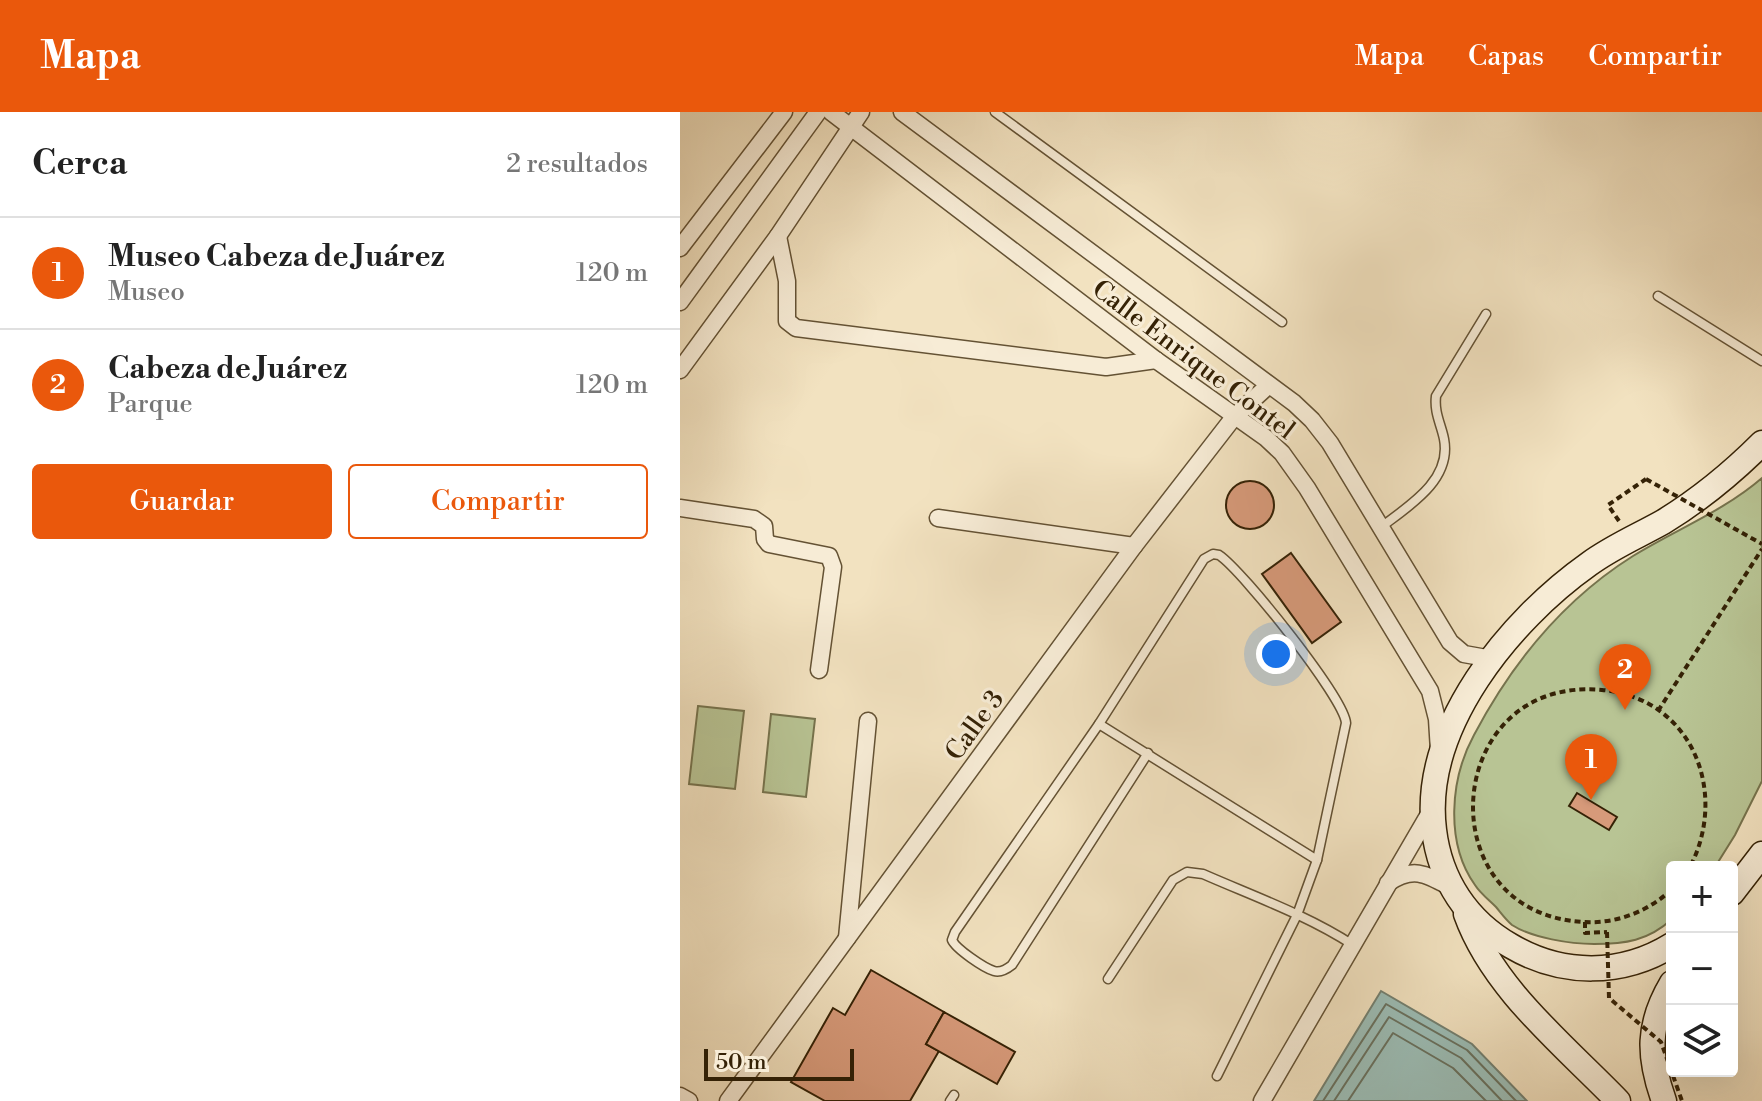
<!DOCTYPE html>
<html lang="es">
<meta charset="utf-8">
<style>
:root{--surface:#fff;--page:#f6f6f6;--text:#222;--muted:#767676;--line:#e0e0e0;--accent:#ea580c}
body{margin:0;font-family:"Libre Bodoni",serif;background:var(--page);color:var(--text)}
.controls{position:absolute;right:24px;bottom:24px;display:grid;overflow:hidden;border-radius:8px;box-shadow:0 8px 32px #0002}
.controls button{width:72px;height:72px;display:grid;place-items:center;padding:0;border:0;border-bottom:2px solid var(--line);background:var(--surface);color:var(--text);font:40px sans-serif}
.scale{position:absolute;left:24px;bottom:20px;width:150px;box-sizing:border-box;padding-left:8px;border:4px solid #352206;border-top:0;font-size:22px;line-height:28px;white-space:nowrap;color:#352206;-webkit-text-stroke:6px #f7ecd6;paint-order:stroke}
.you{position:absolute;left:596px;top:542px;width:28px;height:28px;margin:-20px;border:6px solid #fff;border-radius:50%;background:#1a73e8;box-shadow:0 0 0 12px #1a73e833}
.badge{display:grid;place-items:center;width:52px;height:52px;border-radius:50%;background:var(--accent);color:#fff;font-size:26px;font-weight:700}
.pin{position:absolute;translate:-50% -66px;filter:drop-shadow(0 2px 4px #0008)}
.pin::after{content:'';position:absolute;top:42px;width:28px;height:24px;background:inherit;clip-path:polygon(0 0,100% 0,50% 100%)}
.list{margin:0;padding:0;list-style:none}
h2{display:flex;justify-content:space-between;align-items:center;height:104px;margin:0;padding:0 32px;font-size:34px}
h2 small{font-size:26px;font-weight:400;color:var(--muted)}
.list li{display:grid;grid-template-columns:52px 1fr auto;gap:24px;align-items:center;box-sizing:border-box;height:112px;padding:0 32px;border-top:2px solid var(--line)}
.list b{display:block;font-size:30px;white-space:nowrap}
.list p{margin:0;font-size:26px;white-space:nowrap;color:var(--muted)}
.list em{font-size:26px;font-style:normal;color:var(--muted)}
.actions{display:flex;gap:16px;padding:24px 32px}
.actions a{flex:1;padding:18px 0;border:2px solid var(--accent);border-radius:8px;text-align:center;font-size:28px;color:var(--accent)}
.actions .main{background:var(--accent);color:#fff}
.icon{flex:none;width:44px;height:44px;fill:none;stroke:currentColor;stroke-width:2;stroke-linecap:round;stroke-linejoin:round}
.map{position:relative;flex:none;width:1082px;height:989px;overflow:hidden}
header{display:flex;align-items:center;gap:48px;box-sizing:border-box;height:112px;padding:0 40px;background:var(--accent);color:#fff}
header strong{font-size:38px}
nav{display:flex;gap:44px;margin-inline-start:auto;font-size:28px}
main{display:flex}
aside{flex:1;background:var(--surface)}
.map>svg:first-child{display:block}
</style>
<header>
<strong>Mapa</strong>
<nav><a>Mapa</a><a>Capas</a><a>Compartir</a></nav>
</header>
<main>
<aside>
<h2>Cerca<small>2 resultados</small></h2>
<ul class="list">
<li><span class="badge">1</span><div><b>Museo Cabeza de Juárez</b><p>Museo</p></div><em>120 m</em></li>
<li><span class="badge">2</span><div><b>Cabeza de Juárez</b><p>Parque</p></div><em>120 m</em></li>
</ul>
<div class="actions"><a class="main">Guardar</a><a>Compartir</a></div>
</aside>
<div class="map">
<svg width="1082" height="989" viewBox="0 0 1082 989">
<rect width="100%" height="100%" fill="#f2e2c0"/>
<filter id="stains"><feTurbulence type="fractalNoise" baseFrequency=".0025" numOctaves="4"/><feColorMatrix values="0 0 0 0 .2 0 0 0 0 .09 0 0 0 0 .02 0 0 0 .5 -.17"/></filter>
<radialGradient id="worn" r=".72"><stop offset=".6" stop-color="#630" stop-opacity="0"/><stop offset="1" stop-color="#630" stop-opacity=".3"/></radialGradient>
<g fill="#b8c494" stroke="#76734d" stroke-width="2">
<path d="M 1082,366 L 1082,669 L 1055,723 L 1035,755 L 992,755 L 992,807 C 968,829 945,832 914,832 C 891,832 852,826 832,813 C 826,808 821,801 816,795 C 809,788 800,781 795,773 C 765,731 770,667 794,623 C 832,551 883,488 953,444 C 995,418 1044,399 1082,366 Z"/>
<polygon points="18,594 64,599 55,677 9,672"/>
<polygon points="91,602 135,607 126,685 83,680"/>
</g>
<polygon fill="#9bbdb6" stroke="#727f70" stroke-width="2" points="701,879 792,932 847,989 634,989"/>
<g fill="none" stroke-linecap="round" stroke-linejoin="round">
<g stroke="#68705e" stroke-width="2">
<polyline points="643,989 706,892 787,938 836,989"/>
<polyline points="654,989 709,905 781,946 822,989"/>
<polyline points="668,989 713,921 773,956 806,989"/>
</g>
</g>
<g fill="#d79a7a" stroke="#352206" stroke-width="2">
<circle cx="570" cy="393" r="24"/>
<polygon points="611,441 661,510 632,531 582,462"/>
<polygon points="897,681 937,705 929,718 889,694"/>
<polygon points="191,858 264,900 246,932 259,939 230,989 145,989 111,970 153,896 165,903"/>
<polygon points="264,900 335,940 317,972 246,932"/>
</g>
<g fill="none" stroke-linecap="round" stroke-linejoin="round">
<defs>
<g id="lane">
<polyline points="315,0 602,210"/>
<polyline points="978,184 1082,249"/>
<path d="M 701,415 C 729,394 772,368 764,327 C 761,312 754,301 756,284 L 806,202"/>
<polyline points="419,612 637,748"/>
<path d="M 468,641 L 332,853 C 327,857 321,861 314,859 C 304,856 276,837 272,828 L 275,820 L 419,612 L 524,447 L 533,442 L 539,443 C 563,459 664,586 666,611 L 637,748 L 617,803 L 537,964"/>
<path d="M 428,867 L 493,768 L 507,760 L 523,762 C 573,784 627,803 673,833"/>
<polyline points="270,989 274,983"/>
</g>
<g id="street">
<polyline points="151,0 476,248 586,326 602,341 627,376 750,579 757,607 759,639"/>
<polyline points="222,0 614,291 632,308 650,331 770,530 784,542 812,547"/>
<polyline points="98,124 107,169 107,209 116,216 426,255 476,248"/>
<polyline points="0,136 104,0"/>
<polyline points="0,190 138,0"/>
<polyline points="0,258 98,124 181,0"/>
<polyline points="0,396 74,407 84,414 85,427 89,432 149,444 153,455 139,558"/>
<polyline points="258,406 454,434"/>
<path d="M 708,771 C 733,754 746,762 770,775"/>
<polyline points="167,826 188,609"/>
<polyline points="0,984 9,989"/>
<polyline points="48,989 454,434 554,305 589,273"/>
<polyline points="582,989 752,697"/>
</g>
<g id="secondary">
<polyline points="1052,781 1082,742"/>
<path d="M 786,802 C 813,877 884,933 938,989"/>
<path d="M 992,833 C 942,864 882,864 831,834 C 787,809 760,768 754,718 C 741,615 830,508 909,452 C 932,435 958,424 983,410 C 1019,388 1052,361 1082,331"/>
<path d="M 984,989 C 968,944 967,913 992,871"/>
</g>
</defs>
<use href="#lane" stroke="#645234" stroke-width="11"/>
<use href="#street" stroke="#645234" stroke-width="19"/>
<use href="#secondary" stroke="#352206" stroke-width="27"/>
<g stroke="#352206" stroke-width="4" stroke-dasharray="6 4" stroke-linecap="butt">
<polyline points="939,409 928,393 966,367"/>
<polyline points="978,599 1082,437"/>
<path d="M 992,777 C 969,799 937,812 904,810 C 745,802 762,563 922,578 C 1012,586 1049,680 1010,755"/>
<polyline points="905,810 905,821 927,820"/>
</g>
<use href="#lane" stroke="#f7ecd6" stroke-width="8"/>
<use href="#street" stroke="#f7ecd6" stroke-width="16"/>
<use href="#secondary" stroke="#f7ecd6" stroke-width="24"/>
<g stroke="#352206" stroke-width="4" stroke-dasharray="6 4" stroke-linecap="butt">
<polyline points="966,367 1082,432"/>
<polyline points="927,820 929,886 981,930 1002,989"/>
</g>
</g>
<g text-anchor="middle" stroke-width="6" stroke-linejoin="round" paint-order="stroke">
<g font-size="26" fill="#352206" stroke="#f7ecd6">
<text transform="translate(514 247) rotate(37)" y="9">Calle Enrique Contel</text>
<text transform="translate(294 613) rotate(-54)" y="9">Calle 3</text>
</g>
</g>
<rect width="100%" height="100%" filter="url(#stains)"/>
<rect width="100%" height="100%" fill="url(#worn)"/>
</svg>
<div class="controls">
<button>+</button>
<button>−</button>
<button><svg class="icon" aria-label="layers" viewBox="0 0 24 24"><path d="M12 4l9 5-9 5-9-5zM3 14l9 5 9-5"/></svg></button>
</div>
<div class="scale">50 m</div>
<div class="you"></div>
<div class="pin badge" style="left:911px;top:688px">1</div>
<div class="pin badge" style="left:945px;top:598px">2</div>
</div>
</main>
